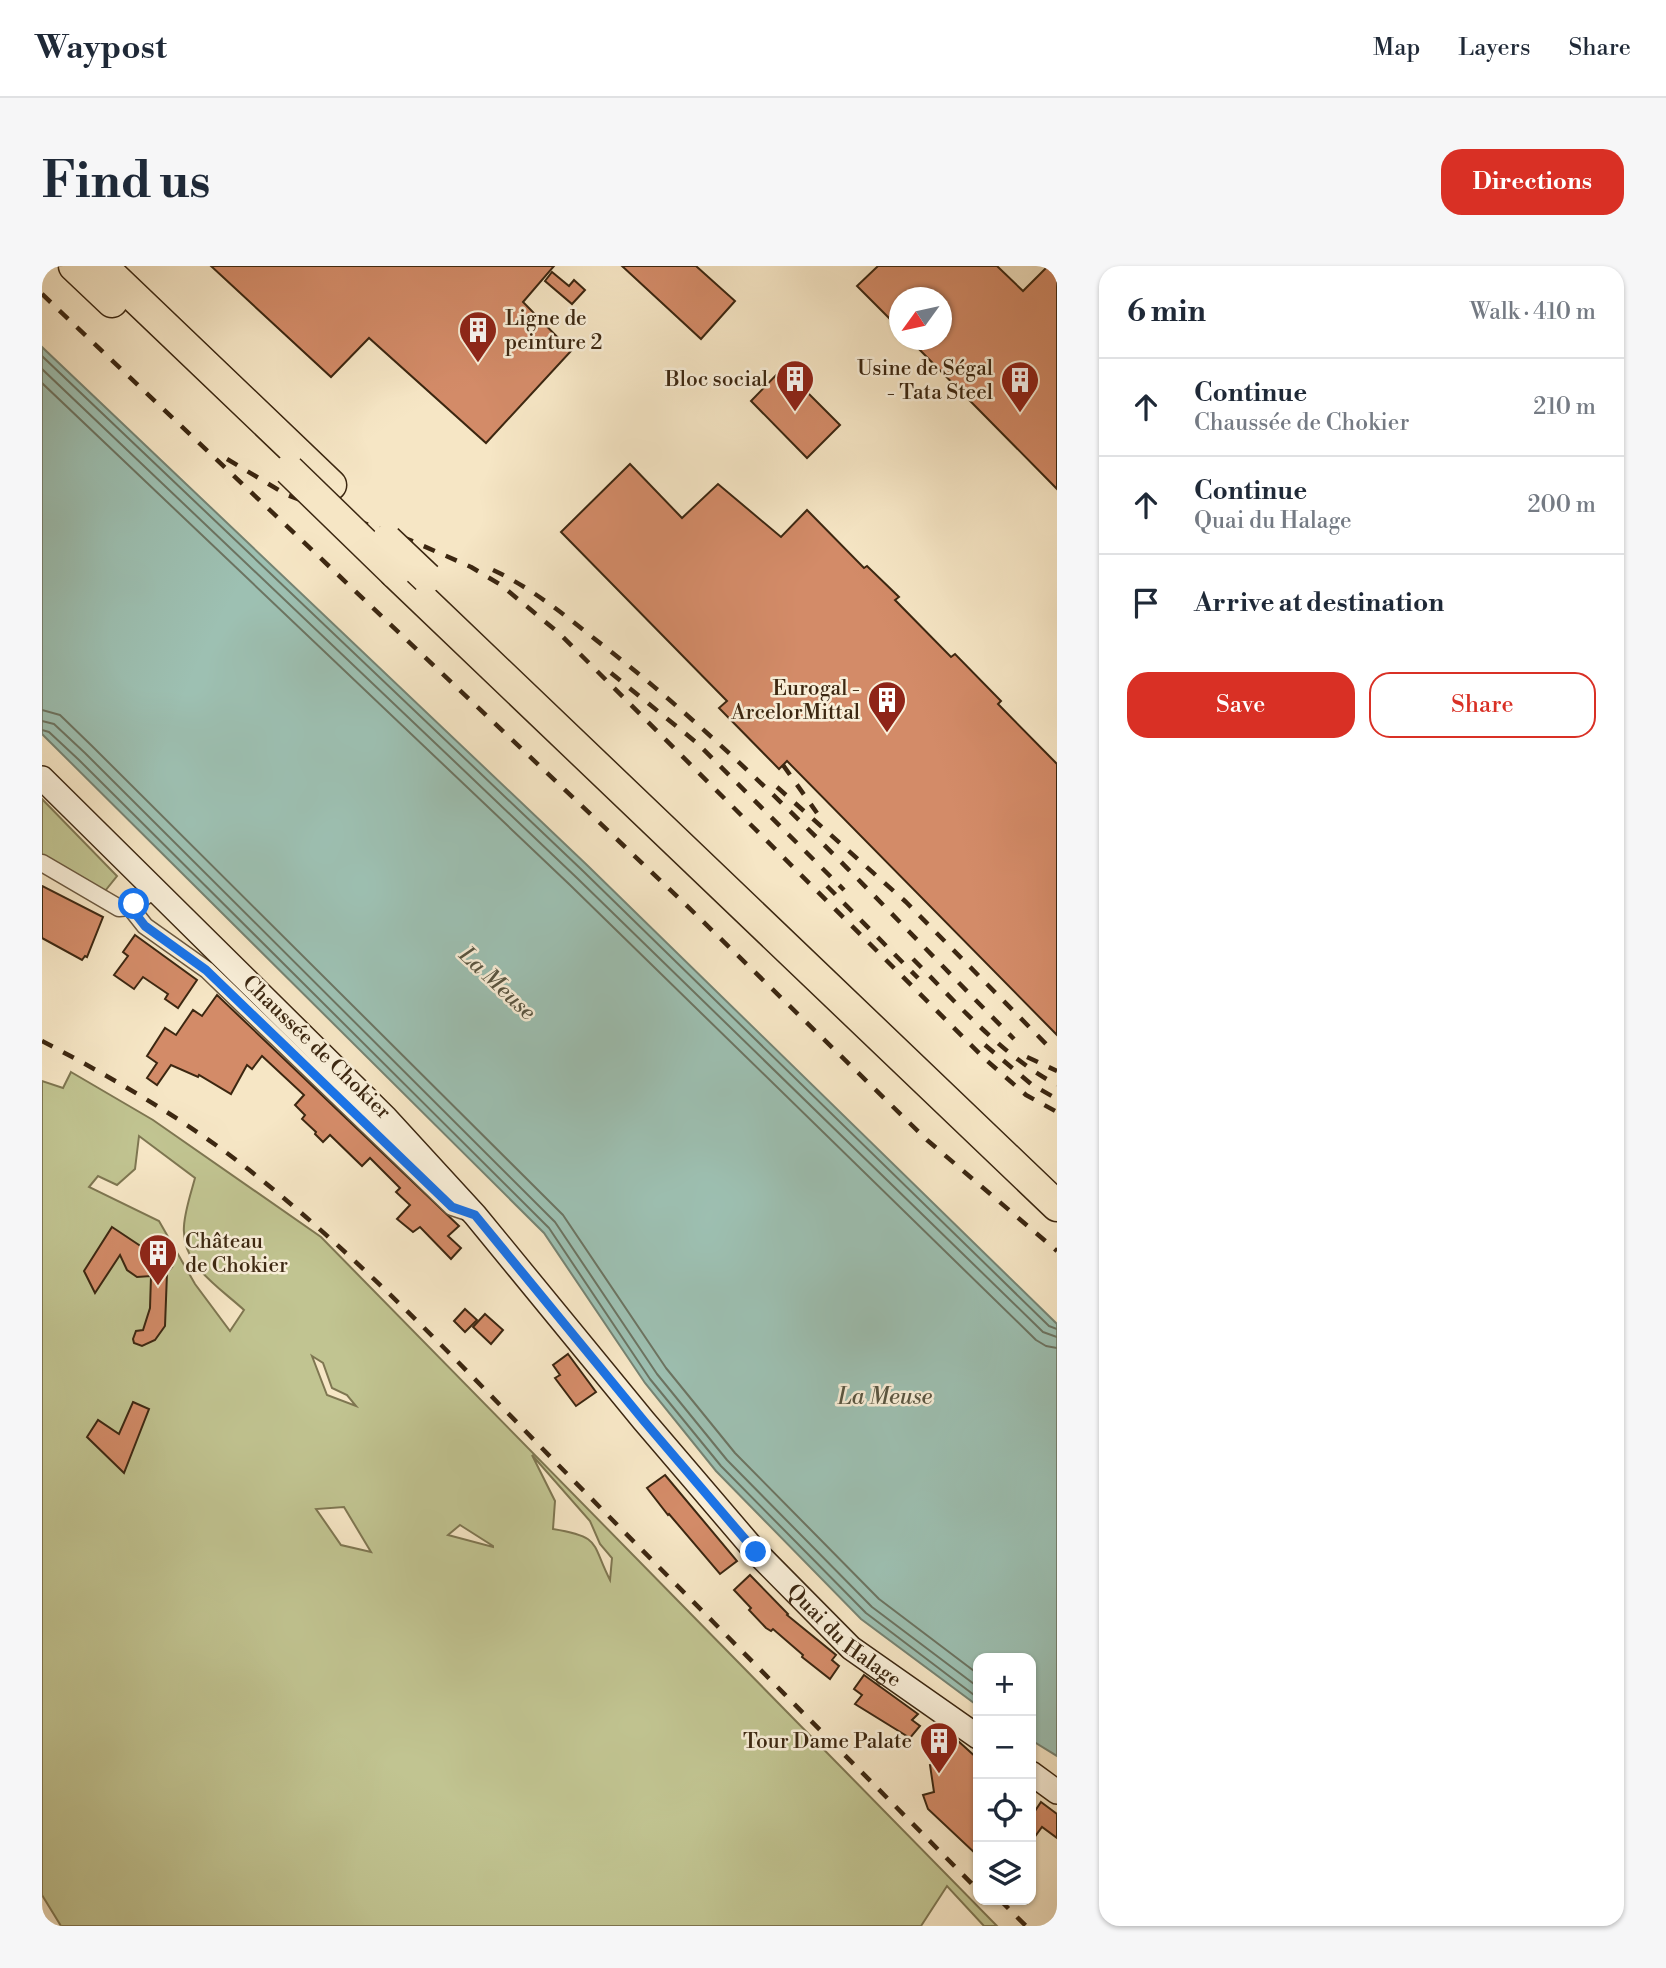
<!DOCTYPE html>
<meta charset="utf-8">
<style>
:root{--surface:#fff;--page:#f6f6f7;--text:#1f2937;--muted:#747a83;--line:#e0e1e3;--accent:#d93025}
body{margin:0;font-family:"Libre Bodoni",serif;background:var(--page);color:var(--text)}
.controls{position:absolute;right:21px;bottom:21px;display:grid;overflow:hidden;border-radius:14px;box-shadow:0 2px 5px #0004}
.controls button{width:63px;height:63px;display:grid;place-items:center;padding:0;border:0;border-bottom:2px solid var(--line);background:var(--surface);color:var(--text);font:35px sans-serif}
.compass{position:absolute;left:847px;top:21px;width:63px;height:63px;border-radius:50%;background:var(--surface);box-shadow:0 2px 5px #0004;rotate:237deg}
.stop{position:absolute;width:21px;height:21px;margin:-16px;border:5px solid #1a73e8;border-radius:50%;background:#fff}
.stop.end{background:#1a73e8;border-color:#fff;box-shadow:0 2px 7px #0008}
.list{margin:0;padding:0;list-style:none}
h2{display:flex;justify-content:space-between;align-items:center;height:91px;margin:0;padding:0 28px;font-size:30px}
h2 small{font-size:23px;font-weight:400;color:var(--muted)}
.list li{display:grid;grid-template-columns:46px 1fr auto;gap:21px;align-items:center;box-sizing:border-box;height:98px;padding:0 28px;border-top:2px solid var(--line)}
.list b{display:block;font-size:26px;white-space:nowrap}
.list p{margin:0;font-size:23px;white-space:nowrap;color:var(--muted)}
.list em{font-size:23px;font-style:normal;color:var(--muted)}
.actions{display:flex;gap:14px;padding:21px 28px}
.actions a{flex:1;padding:16px 0;border:2px solid var(--accent);border-radius:21px;text-align:center;font-size:24px;color:var(--accent)}
.actions .main{background:var(--accent);color:#fff}
.icon{flex:none;width:38px;height:38px;fill:none;stroke:currentColor;stroke-width:2;stroke-linecap:round;stroke-linejoin:round}
.map{position:relative;flex:none;width:1015px;height:1660px;overflow:hidden;border-radius:21px}
header{display:flex;align-items:center;gap:42px;box-sizing:border-box;height:98px;padding:0 35px;background:var(--surface);border-bottom:2px solid var(--line)}
header strong{font-size:33px}
nav{display:flex;gap:38px;margin-inline-start:auto;font-size:24px}
.intro{display:flex;align-items:center;justify-content:space-between;box-sizing:border-box;height:168px;padding:0 42px}
h1{margin:0;font-size:49px}
.button{padding:18px 32px;border-radius:21px;background:var(--accent);color:#fff;font-size:24px;font-weight:700}
main{display:flex;gap:42px;padding:0 42px}
aside{flex:1;background:var(--surface);border-radius:21px;box-shadow:0 2px 5px #0004}
.map>svg:first-child{display:block}
</style>
<header>
<strong>Waypost</strong>
<nav><a>Map</a><a>Layers</a><a>Share</a></nav>
</header>
<div class="intro"><h1>Find us</h1><a class="button">Directions</a></div>
<main>
<div class="map">
<svg width="1015" height="1660" viewBox="0 0 1015 1660">
<rect width="100%" height="100%" fill="#f6e6c5"/>
<filter id="stains"><feTurbulence type="fractalNoise" baseFrequency=".00286" numOctaves="4"/><feColorMatrix values="0 0 0 0 .2 0 0 0 0 .09 0 0 0 0 .02 0 0 0 .5 -.17"/></filter>
<radialGradient id="worn" r=".72"><stop offset=".6" stop-color="#630" stop-opacity="0"/><stop offset="1" stop-color="#630" stop-opacity=".3"/></radialGradient>
<g fill="#c1c491" stroke="#7e7651" stroke-width="2" fill-rule="evenodd">
<polygon points="0,533 75,610 63,625 0,590"/>
<path d="M 29,806 L 111,854 L 279,971 L 955,1660 L 942,1660 L 905,1620 L 879,1660 L 19,1660 L 0,1629 L 0,815 L 21,822 ZM 97,870 L 153,912 C 149,927 143,944 142,960 C 139,999 176,1020 202,1044 L 188,1065 L 153,1018 L 117,955 L 47,921 L 56,910 L 75,919 L 93,903 ZM 270,1090 L 281,1097 L 290,1122 L 305,1129 L 314,1140 L 285,1129 ZM 490,1189 L 548,1255 L 558,1278 L 570,1292 L 568,1314 C 549,1277 560,1271 511,1263 L 513,1235 ZM 302,1241 L 329,1286 L 299,1279 L 274,1243 ZM 418,1259 L 451,1280 L 451,1281 L 406,1269 Z"/>
</g>
<polygon fill="#9dc0b2" stroke="#768372" stroke-width="2" points="0,81 546,600 1015,1058 1015,1490 989,1474 989,1392 936,1392 936,1440 819,1353 674,1205 603,1117 502,967 0,468"/>
<g fill="none" stroke-linecap="round" stroke-linejoin="round">
<g stroke="#6c7462" stroke-width="2">
<polyline points="0,90 541,605 1007,1060 1015,1063"/>
<polyline points="0,103 535,612 1001,1066 1015,1071"/>
<polyline points="0,117 528,619 994,1074 1004,1080 1015,1082"/>
<polyline points="0,444 18,449 50,480 521,949 624,1102 693,1187 837,1333 936,1408"/>
<polyline points="0,455 12,458 43,487 513,956 615,1108 685,1194 830,1341 936,1421"/>
<polyline points="0,464 7,466 37,494 507,962 608,1113 679,1200 824,1347 936,1432"/>
</g>
</g>
<g fill="#d38b68" stroke="#3c2711" stroke-width="2">
<polygon points="169,0 512,0 481,36 529,85 444,177 327,72 289,111"/>
<polygon points="580,0 654,0 693,35 659,73"/>
<polygon points="836,0 955,0 981,25 1006,0 1015,0 1015,223 868,74 900,74 900,32 858,32 858,63 815,20"/>
<polygon points="510,6 527,20 532,14 543,24 530,38 503,15"/>
<polygon points="741,102 798,159 765,192 709,135"/>
<polygon points="588,198 640,252 676,218 739,271 765,244 822,302 825,300 857,331 853,334 909,391 913,388 959,435 956,438 1015,498 1015,769 745,495 737,503 677,442 685,435 519,266"/>
<polygon points="0,620 61,651 45,691 43,690 40,694 0,672"/>
<polygon points="93,669 155,714 136,742 123,733 126,728 101,711 92,723 72,709 86,690 81,686"/>
<polygon points="175,729 417,960 406,970 419,982 409,993 378,961 371,966 355,953 368,939 354,926 358,922 328,892 320,900 288,869 281,876 273,868 274,866 260,853 263,849 253,839 262,829 220,790 210,803 205,799 189,828 157,809 156,811 129,799 115,819 105,812 115,797 105,790 123,762 134,769 151,744 160,750"/>
<polygon points="70,961 130,1001 125,1007 123,1060 113,1074 100,1080 92,1077 91,1073 94,1065 101,1064 108,1042 109,1010 95,1011 85,1004 78,989 53,1027 42,1005"/>
<polygon points="423,1043 435,1054 423,1066 412,1055"/>
<polygon points="443,1048 461,1064 449,1078 431,1061"/>
<polygon points="526,1088 554,1126 534,1140 513,1112 518,1109 511,1099"/>
<polygon points="91,1136 107,1143 82,1207 45,1171 56,1154 77,1168"/>
<polygon points="623,1209 695,1295 678,1308 627,1248 626,1249 605,1222"/>
<polygon points="708,1309 746,1348 745,1349 794,1389 790,1394 797,1400 788,1413 760,1391 761,1389 731,1363 729,1365 724,1362 707,1344 709,1342 692,1324"/>
<polygon points="822,1409 876,1448 870,1454 878,1460 868,1472 813,1438 820,1429 812,1423"/>
<polygon points="915,1474 936,1493 936,1590 886,1543 881,1529 892,1526 888,1499 898,1497"/>
<polygon points="999,1536 1015,1548 1015,1572 1000,1561 989,1576 989,1551"/>
</g>
<g fill="none" stroke-linecap="round" stroke-linejoin="round">
<defs>
<g id="street">
<polyline points="0,597 77,642 88,641 112,624"/>
<polyline points="88,641 103,660 165,704 410,941 431,948"/>
</g>
<g id="secondary">
<path id="s1" d="M 0,512 L 344,852 L 433,949 L 602,1155 L 714,1286 L 809,1382 L 936,1471"/>
<polyline points="989,1507 1015,1526"/>
</g>
<g id="highway">
<polyline points="32,0 70,36"/>
<polyline points="60,0 289,219"/>
<polyline points="353,307 1015,940"/>
</g>
</defs>
<use href="#street" stroke="#6a573e" stroke-width="19"/>
<use href="#secondary" stroke="#3c2711" stroke-width="26"/>
<use href="#highway" stroke="#3c2711" stroke-width="33"/>
<use href="#street" stroke="#f9efd9" stroke-width="16"/>
<use href="#secondary" stroke="#f9efd9" stroke-width="23"/>
<use href="#highway" stroke="#f6e6c5" stroke-width="30"/>
<g stroke="#3c2711" stroke-width="4.5" stroke-dasharray="12 12" stroke-linecap="butt">
<polyline points="0,28 639,634 885,874 1015,985"/>
<polyline points="185,193 245,229 368,274 429,301 459,319 518,368 943,793 984,829 1015,846"/>
<path d="M 451,304 C 496,325 533,358 572,388 C 717,503 842,642 972,773"/>
<polyline points="569,407 655,477 802,624"/>
<polyline points="741,499 775,547"/>
<polyline points="735,521 864,636 1009,783"/>
<polyline points="785,620 876,712"/>
<path d="M 871,693 C 916,738 958,788 1015,819"/>
<path d="M 0,775 C 71,812 142,853 206,903 C 324,996 427,1108 533,1216 C 667,1352 802,1488 936,1624"/>
<polyline points="943,779 989,818 1015,833"/>
<polyline points="985,791 1015,805"/>
<polyline points="958,1634 984,1660"/>
</g>
<defs>
<g id="highway-bridge">
<polyline points="247,204 353,307"/>
<polyline points="345,274 385,312"/>
</g>
</defs>
<use href="#highway-bridge" stroke="#3c2711" stroke-width="33" stroke-linecap="butt"/>
<use href="#highway-bridge" stroke="#f6e6c5" stroke-width="30"/>
</g>
<g fill="none" stroke-linecap="round" stroke-linejoin="round">
<polyline stroke="#1a73e8" stroke-width="9" points="92,638 88,641 103,660 164,704 410,941 433,949 602,1155 714,1286"/>
</g>
<defs>
<symbol id="building-pin" viewBox="-11 -11 22 30"><path d="M0 17L-7.5 6A9.5 9.5 0 1 1 7.5 6Z" fill="#8f2418" stroke="#f9efd9"/><path d="M-4-6H4V6H1V3H-1V6H-4ZM-2.5-4.3h1.7v1.8h-1.7ZM.8-4.3h1.7v1.8H.8ZM-2.5-1h1.7V.8h-1.7ZM.8-1h1.7V.8H.8Z" fill="#fff"/></symbol>
</defs>
<g fill-rule="evenodd">
<use href="#building-pin" x="414" y="42" width="44" height="60"/>
<use href="#building-pin" x="731" y="91" width="44" height="60"/>
<use href="#building-pin" x="956" y="92" width="44" height="60"/>
<use href="#building-pin" x="823" y="412" width="44" height="60"/>
<use href="#building-pin" x="94" y="965" width="44" height="60"/>
<use href="#building-pin" x="875" y="1453" width="44" height="60"/>
</g>
<g text-anchor="middle" stroke-width="5" stroke-linejoin="round" paint-order="stroke">
<g font-size="21" fill="#3c2711" stroke="#f9efd9" text-anchor="end">
<text x="463" y="59" text-anchor="start">Ligne de<tspan x="463" dy="24">peinture 2</tspan></text>
<text x="951" y="109">Usine de Ségal<tspan x="951" dy="24">- Tata Steel</tspan></text>
<text x="726" y="120">Bloc social</text>
<text x="818" y="429">Eurogal -<tspan x="818" dy="24">ArcelorMittal</tspan></text>
<text x="143" y="982" text-anchor="start">Château<tspan x="143" dy="24">de Chokier</tspan></text>
<text x="870" y="1482">Tour Dame Palate</text>
</g>
<g font-size="21" fill="#3c2711" stroke="#f9efd9">
<text transform="translate(275 781) rotate(44)" y="7">Chaussée de Chokier</text>
<text dy="7" stroke="none"><textPath href="#s1" startOffset="1176">Quai du Halage</textPath></text>
</g>
<g font-size="23" font-style="italic" fill="#595541" stroke="#f9efd9">
<text transform="translate(456 717) rotate(43)" y="8">La Meuse</text>
<text x="843" y="1138">La Meuse</text>
</g>
</g>
<rect width="100%" height="100%" filter="url(#stains)"/>
<rect width="100%" height="100%" fill="url(#worn)"/>
</svg>
<div class="controls">
<button>+</button>
<button>−</button>
<button><svg class="icon" aria-label="locate" viewBox="0 0 24 24"><circle cx="12" cy="12" r="6"/><path d="M12 2v4M12 18v4M2 12h4M18 12h4"/></svg></button>
<button><svg class="icon" aria-label="layers" viewBox="0 0 24 24"><path d="M12 4l9 5-9 5-9-5zM3 14l9 5 9-5"/></svg></button>
</div>
<svg class="compass" viewBox="-18 -18 36 36"><path d="M0-13l5 13h-10z" fill="#e53935"/><path d="M0 13l5-13h-10z" fill="#747a83"/></svg>
<div class="stop" style="left:92px;top:638px"></div>
<div class="stop end" style="left:714px;top:1286px"></div>
</div>
<aside>
<h2>6 min<small>Walk · 410 m</small></h2>
<ul class="list">
<li><svg class="icon" aria-label="ahead" viewBox="0 0 24 24"><path d="M12 20V5M6 11l6-6 6 6"/></svg><div><b>Continue</b><p>Chaussée de Chokier</p></div><em>210 m</em></li>
<li><svg class="icon" aria-label="ahead" viewBox="0 0 24 24"><path d="M12 20V5M6 11l6-6 6 6"/></svg><div><b>Continue</b><p>Quai du Halage</p></div><em>200 m</em></li>
<li><svg class="icon" aria-label="arrive" viewBox="0 0 24 24"><path d="M6 21V4h12l-3 4 3 4H6"/></svg><div><b>Arrive at destination</b></div></li>
</ul>
<div class="actions"><a class="main">Save</a><a>Share</a></div>
</aside>
</main>
